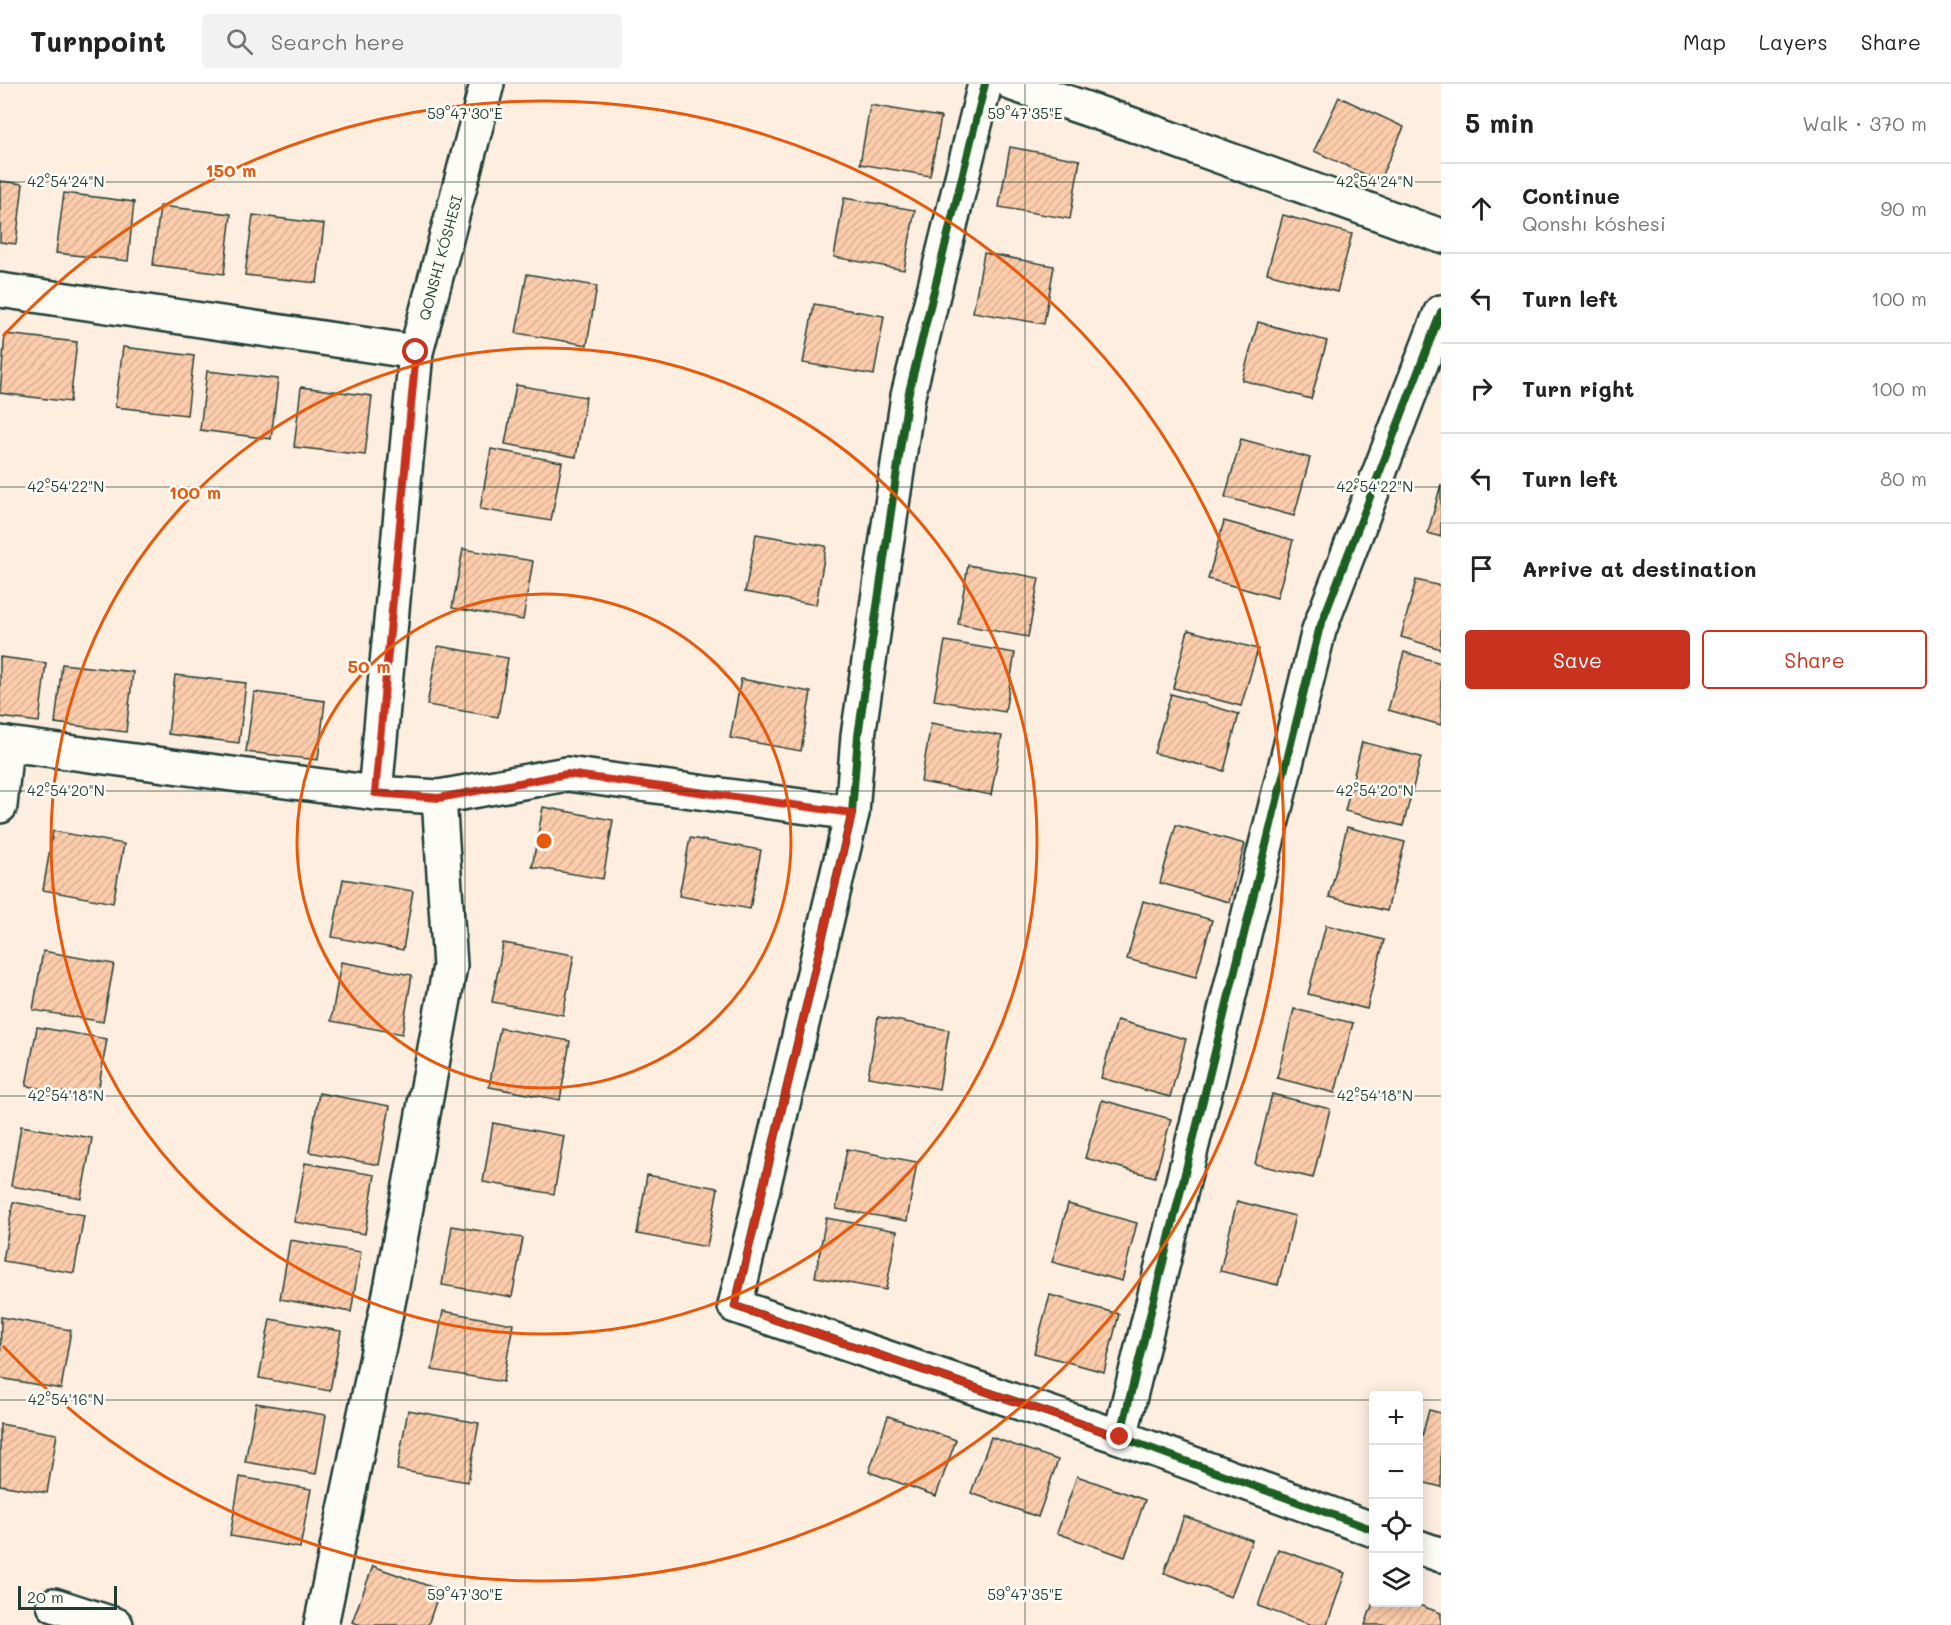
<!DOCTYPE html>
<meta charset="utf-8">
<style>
:root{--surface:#fff;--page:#f2f2f2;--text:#222;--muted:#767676;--line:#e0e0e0;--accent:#c8321e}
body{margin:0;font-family:Mali,sans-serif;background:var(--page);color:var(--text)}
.controls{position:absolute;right:18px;bottom:18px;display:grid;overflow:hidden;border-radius:6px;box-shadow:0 3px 15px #0003}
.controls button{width:54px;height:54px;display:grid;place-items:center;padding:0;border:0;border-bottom:2px solid var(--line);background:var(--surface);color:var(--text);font:30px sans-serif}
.scale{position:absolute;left:18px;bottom:15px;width:99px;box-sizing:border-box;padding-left:6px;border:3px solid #1f3d34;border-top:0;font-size:16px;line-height:21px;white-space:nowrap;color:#1f3d34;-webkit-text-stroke:4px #fdfcf7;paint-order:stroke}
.stop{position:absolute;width:18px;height:18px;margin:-14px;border:4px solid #c8321e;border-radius:50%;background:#fff}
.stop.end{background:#c8321e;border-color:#fff;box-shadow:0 2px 6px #0008}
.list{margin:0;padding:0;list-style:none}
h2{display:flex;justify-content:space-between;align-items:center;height:78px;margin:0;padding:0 24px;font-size:26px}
h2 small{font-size:20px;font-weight:400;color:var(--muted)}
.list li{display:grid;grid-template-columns:39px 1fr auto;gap:18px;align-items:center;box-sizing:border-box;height:90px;padding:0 24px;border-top:2px solid var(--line)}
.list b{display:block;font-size:22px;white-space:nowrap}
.list p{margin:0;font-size:20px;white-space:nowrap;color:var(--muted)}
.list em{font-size:20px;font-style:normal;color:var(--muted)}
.actions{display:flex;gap:12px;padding:18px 24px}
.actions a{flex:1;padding:14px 0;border:2px solid var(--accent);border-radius:6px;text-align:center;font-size:21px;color:var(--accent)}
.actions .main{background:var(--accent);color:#fff}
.icon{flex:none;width:33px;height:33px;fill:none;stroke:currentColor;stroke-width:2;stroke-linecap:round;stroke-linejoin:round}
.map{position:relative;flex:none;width:1441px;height:1541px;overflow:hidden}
header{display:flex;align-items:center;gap:36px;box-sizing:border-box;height:84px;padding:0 30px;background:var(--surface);border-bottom:2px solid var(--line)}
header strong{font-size:28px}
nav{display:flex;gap:33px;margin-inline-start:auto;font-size:21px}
.search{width:420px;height:54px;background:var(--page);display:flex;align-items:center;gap:15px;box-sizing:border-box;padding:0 21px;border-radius:6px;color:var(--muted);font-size:22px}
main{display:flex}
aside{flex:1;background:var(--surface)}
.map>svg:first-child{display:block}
</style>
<header>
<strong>Turnpoint</strong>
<div class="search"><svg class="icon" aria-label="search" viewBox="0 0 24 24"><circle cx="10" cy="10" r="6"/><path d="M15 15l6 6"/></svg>Search here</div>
<nav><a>Map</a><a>Layers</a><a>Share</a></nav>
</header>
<main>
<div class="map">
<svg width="1441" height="1541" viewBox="0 0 1441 1541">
<defs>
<pattern id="building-hatch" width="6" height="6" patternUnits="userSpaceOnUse" patternTransform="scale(1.5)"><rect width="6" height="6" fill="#fcccab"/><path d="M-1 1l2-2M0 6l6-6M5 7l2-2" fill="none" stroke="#d8b094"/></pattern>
</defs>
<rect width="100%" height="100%" fill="#fdeee0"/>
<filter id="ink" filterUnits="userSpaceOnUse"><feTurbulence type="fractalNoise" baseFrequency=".0167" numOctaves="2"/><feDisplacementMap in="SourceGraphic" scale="12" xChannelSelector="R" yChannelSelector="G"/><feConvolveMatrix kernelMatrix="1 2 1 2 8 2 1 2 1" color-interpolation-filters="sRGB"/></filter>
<g filter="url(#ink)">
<g fill="url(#building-hatch)" stroke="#1f3d34" stroke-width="1.5">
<polygon points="1339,13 1404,43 1379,97 1314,67"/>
<polygon points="870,21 941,33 930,92 860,80"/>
<polygon points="1010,63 1080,76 1070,135 999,123"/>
<polygon points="0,97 23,100 16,160 0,158"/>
<polygon points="64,109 134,118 128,177 56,169"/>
<polygon points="844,114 915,126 904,186 834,173"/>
<polygon points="160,122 231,130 224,190 153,181"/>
<polygon points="253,131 324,140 317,199 245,191"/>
<polygon points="1283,131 1352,150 1337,208 1267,189"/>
<polygon points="984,169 1054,182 1044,240 973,228"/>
<polygon points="527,190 597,202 587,261 516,249"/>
<polygon points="814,220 884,232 874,291 803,279"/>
<polygon points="1258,238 1327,257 1311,315 1242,296"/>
<polygon points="5,250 77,258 70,318 0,309"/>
<polygon points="123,263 194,272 187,331 115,323"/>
<polygon points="207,287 278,295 271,355 200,346"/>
<polygon points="516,301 586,313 576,373 505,360"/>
<polygon points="301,303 372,312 365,371 294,363"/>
<polygon points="1241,355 1310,374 1294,432 1225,413"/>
<polygon points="491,365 562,378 551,437 480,425"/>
<polygon points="1441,400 1441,453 1428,449"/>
<polygon points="1224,437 1293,456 1277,514 1208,495"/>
<polygon points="756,450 826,462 816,521 745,508"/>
<polygon points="463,465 533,477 523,536 452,524"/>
<polygon points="968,481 1039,494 1028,553 958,540"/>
<polygon points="1416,496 1441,502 1441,565 1401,553"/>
<polygon points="1188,546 1258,565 1241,622 1173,604"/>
<polygon points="945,557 1015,569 1005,628 934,616"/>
<polygon points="438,562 508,574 498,633 427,621"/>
<polygon points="1404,568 1441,579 1441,641 1388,626"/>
<polygon points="0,573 46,579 39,638 0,633"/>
<polygon points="62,580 133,588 126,648 55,639"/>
<polygon points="175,591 246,599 239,659 168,650"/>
<polygon points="741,595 811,608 801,667 730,654"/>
<polygon points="254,608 325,617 318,676 246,668"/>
<polygon points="1171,610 1239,630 1224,687 1154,669"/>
<polygon points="931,639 1002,652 991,711 921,698"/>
<polygon points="1362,658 1421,673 1403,742 1345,727"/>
<polygon points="543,723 613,736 603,795 532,783"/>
<polygon points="1176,741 1245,760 1229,818 1160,799"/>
<polygon points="1347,743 1405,758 1387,827 1329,813"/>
<polygon points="53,747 124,760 113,819 43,806"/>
<polygon points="690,754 761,766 750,825 679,812"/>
<polygon points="343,795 413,807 403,866 332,853"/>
<polygon points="1143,817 1212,836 1196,893 1127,875"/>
<polygon points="1326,841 1384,856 1367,925 1308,910"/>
<polygon points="503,859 574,871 563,931 492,918"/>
<polygon points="43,867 114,880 103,938 33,926"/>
<polygon points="341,878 412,891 402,950 331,937"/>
<polygon points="1294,925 1353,939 1335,1009 1277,994"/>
<polygon points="878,933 949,946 939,1005 868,993"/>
<polygon points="1117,936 1186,955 1170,1013 1101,994"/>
<polygon points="37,943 107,955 97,1014 26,1002"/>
<polygon points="500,944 570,957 560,1016 489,1003"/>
<polygon points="319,1009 390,1022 379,1081 309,1068"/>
<polygon points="1272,1010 1330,1025 1313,1094 1255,1080"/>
<polygon points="1102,1016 1171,1035 1155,1093 1085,1074"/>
<polygon points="493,1039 564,1052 554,1110 483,1098"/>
<polygon points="21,1042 92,1054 81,1114 11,1102"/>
<polygon points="847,1065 917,1078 907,1137 836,1125"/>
<polygon points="305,1079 375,1091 365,1150 294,1138"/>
<polygon points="647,1091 718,1104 707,1163 637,1150"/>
<polygon points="1237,1117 1295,1132 1278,1201 1220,1187"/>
<polygon points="13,1118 84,1131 74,1189 3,1177"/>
<polygon points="1068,1120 1137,1139 1122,1197 1052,1178"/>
<polygon points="826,1134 897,1147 886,1206 815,1193"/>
<polygon points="452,1142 523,1154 512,1213 442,1201"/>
<polygon points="290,1156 361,1168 351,1228 280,1215"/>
<polygon points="1050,1211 1119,1230 1104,1288 1034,1269"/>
<polygon points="443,1227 513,1240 503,1298 432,1286"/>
<polygon points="1,1233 71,1246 61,1305 0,1294"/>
<polygon points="270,1235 341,1247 330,1307 259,1294"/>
<polygon points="256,1319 326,1331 316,1390 245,1378"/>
<polygon points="408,1326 479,1339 468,1398 397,1386"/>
<polygon points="1429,1326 1441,1329 1441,1403 1418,1397 1418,1367"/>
<polygon points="888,1332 956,1356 936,1412 869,1388"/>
<polygon points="0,1340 57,1350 47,1409 0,1401"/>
<polygon points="991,1353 1058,1376 1038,1433 971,1409"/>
<polygon points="1077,1392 1145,1416 1125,1473 1057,1449"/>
<polygon points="240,1393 311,1405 300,1464 230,1452"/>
<polygon points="1184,1432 1252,1456 1231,1513 1164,1489"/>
<polygon points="1278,1465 1345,1489 1327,1541 1312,1541 1258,1522"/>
<polygon points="373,1482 440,1506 428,1541 361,1541 352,1538"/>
<polygon points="1374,1516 1374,1518 1411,1518 1441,1529 1441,1541 1365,1541"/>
</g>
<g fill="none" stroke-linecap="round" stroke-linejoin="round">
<defs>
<g id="minor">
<polyline points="985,0 908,312 858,652 852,729 735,1222 1120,1353 1374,1446"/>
<polyline points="1013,0 1122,37 1441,152"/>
<polyline points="0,206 416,268"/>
<polyline points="0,659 375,709 439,713 567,690 852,729"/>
<polyline points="375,709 416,268 487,0"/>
<polyline points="0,722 6,660"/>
<polyline points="1120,1353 1319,546 1441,228"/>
<polyline points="1418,1463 1441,1471"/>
<polyline points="54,1521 116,1541"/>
<polyline points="321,1541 392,1200 450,882 439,713"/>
</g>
</defs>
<use href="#minor" stroke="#1f3d34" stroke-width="38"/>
<use href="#minor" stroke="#fdfcf7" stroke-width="33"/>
<defs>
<g id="cycleway">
<polyline points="985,0 908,312 858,652 852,729 735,1222 1120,1353 1374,1446"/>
<polyline points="1120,1353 1319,546 1441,228"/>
</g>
</defs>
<use href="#cycleway" stroke="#fdfcf7" stroke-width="11"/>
<use href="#cycleway" stroke="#1b5e20" stroke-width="8"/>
</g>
</g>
<g fill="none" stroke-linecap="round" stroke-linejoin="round" filter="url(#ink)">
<polyline stroke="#c8321e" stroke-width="8" points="416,268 375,709 439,714 567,690 852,729 735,1222 1120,1353"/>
</g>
<path fill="none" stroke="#1f3d34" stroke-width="1.5" stroke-opacity="0.45" d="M 465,0 L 465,1541M 1025,0 L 1025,1541M 0,98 L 1441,98M 0,403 L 1441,403M 0,707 L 1441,707M 0,1012 L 1441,1012M 0,1316 L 1374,1316M 1418,1316 L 1441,1316"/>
<g fill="none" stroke="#e8590c" stroke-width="3">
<circle cx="544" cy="757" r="247"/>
<circle cx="544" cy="757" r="493"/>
<path d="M3 252A740 740 0 1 1 3 1262"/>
</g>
<g text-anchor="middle" stroke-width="5" stroke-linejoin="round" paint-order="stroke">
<g font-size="15" fill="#1f3d34" stroke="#fdfcf7">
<text transform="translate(441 174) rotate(-75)" y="5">QONSHI KÓSHESI</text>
</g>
</g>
<g font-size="15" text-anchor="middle" fill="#1f3d34" stroke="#fdfcf7" stroke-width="5" stroke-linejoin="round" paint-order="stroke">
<text x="465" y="35">59°47'30"E</text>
<text x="1025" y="35">59°47'35"E</text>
<text x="66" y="103">42°54'24"N</text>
<text x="1375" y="103">42°54'24"N</text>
<text x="66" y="408">42°54'22"N</text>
<text x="1375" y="408">42°54'22"N</text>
<text x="66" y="712">42°54'20"N</text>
<text x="1375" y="712">42°54'20"N</text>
<text x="66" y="1017">42°54'18"N</text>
<text x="1375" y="1017">42°54'18"N</text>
<text x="66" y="1321">42°54'16"N</text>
<text x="465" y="1516">59°47'30"E</text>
<text x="1025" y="1516">59°47'35"E</text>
</g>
<circle cx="544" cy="757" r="9" fill="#e8590c" stroke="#fdfcf7" stroke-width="3"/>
<g font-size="18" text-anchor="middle" font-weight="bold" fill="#e8590c" stroke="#fdfcf7" stroke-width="5" stroke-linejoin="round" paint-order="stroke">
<text x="231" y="93">150 m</text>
<text x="195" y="415">100 m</text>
<text x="369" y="589">50 m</text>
</g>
</svg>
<div class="controls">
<button>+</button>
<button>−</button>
<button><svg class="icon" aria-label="locate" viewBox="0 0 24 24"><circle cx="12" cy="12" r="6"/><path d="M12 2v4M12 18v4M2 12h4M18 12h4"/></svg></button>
<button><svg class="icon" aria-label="layers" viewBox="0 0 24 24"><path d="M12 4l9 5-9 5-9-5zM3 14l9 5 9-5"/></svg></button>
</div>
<div class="scale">20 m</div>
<div class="stop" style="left:416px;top:268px"></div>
<div class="stop end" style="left:1120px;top:1353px"></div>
</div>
<aside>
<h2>5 min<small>Walk · 370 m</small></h2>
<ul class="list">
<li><svg class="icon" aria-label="ahead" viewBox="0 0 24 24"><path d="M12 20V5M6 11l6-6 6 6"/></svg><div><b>Continue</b><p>Qonshı kóshesi</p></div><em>90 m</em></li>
<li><svg class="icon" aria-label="left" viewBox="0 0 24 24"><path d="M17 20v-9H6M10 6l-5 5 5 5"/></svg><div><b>Turn left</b></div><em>100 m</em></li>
<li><svg class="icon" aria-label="right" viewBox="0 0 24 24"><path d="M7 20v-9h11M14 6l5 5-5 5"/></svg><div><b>Turn right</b></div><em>100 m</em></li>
<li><svg class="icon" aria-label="left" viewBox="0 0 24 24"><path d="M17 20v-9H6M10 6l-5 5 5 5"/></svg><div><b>Turn left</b></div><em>80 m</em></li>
<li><svg class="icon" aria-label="arrive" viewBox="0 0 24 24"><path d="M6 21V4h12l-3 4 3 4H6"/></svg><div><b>Arrive at destination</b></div></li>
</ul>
<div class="actions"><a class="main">Save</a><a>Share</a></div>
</aside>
</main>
